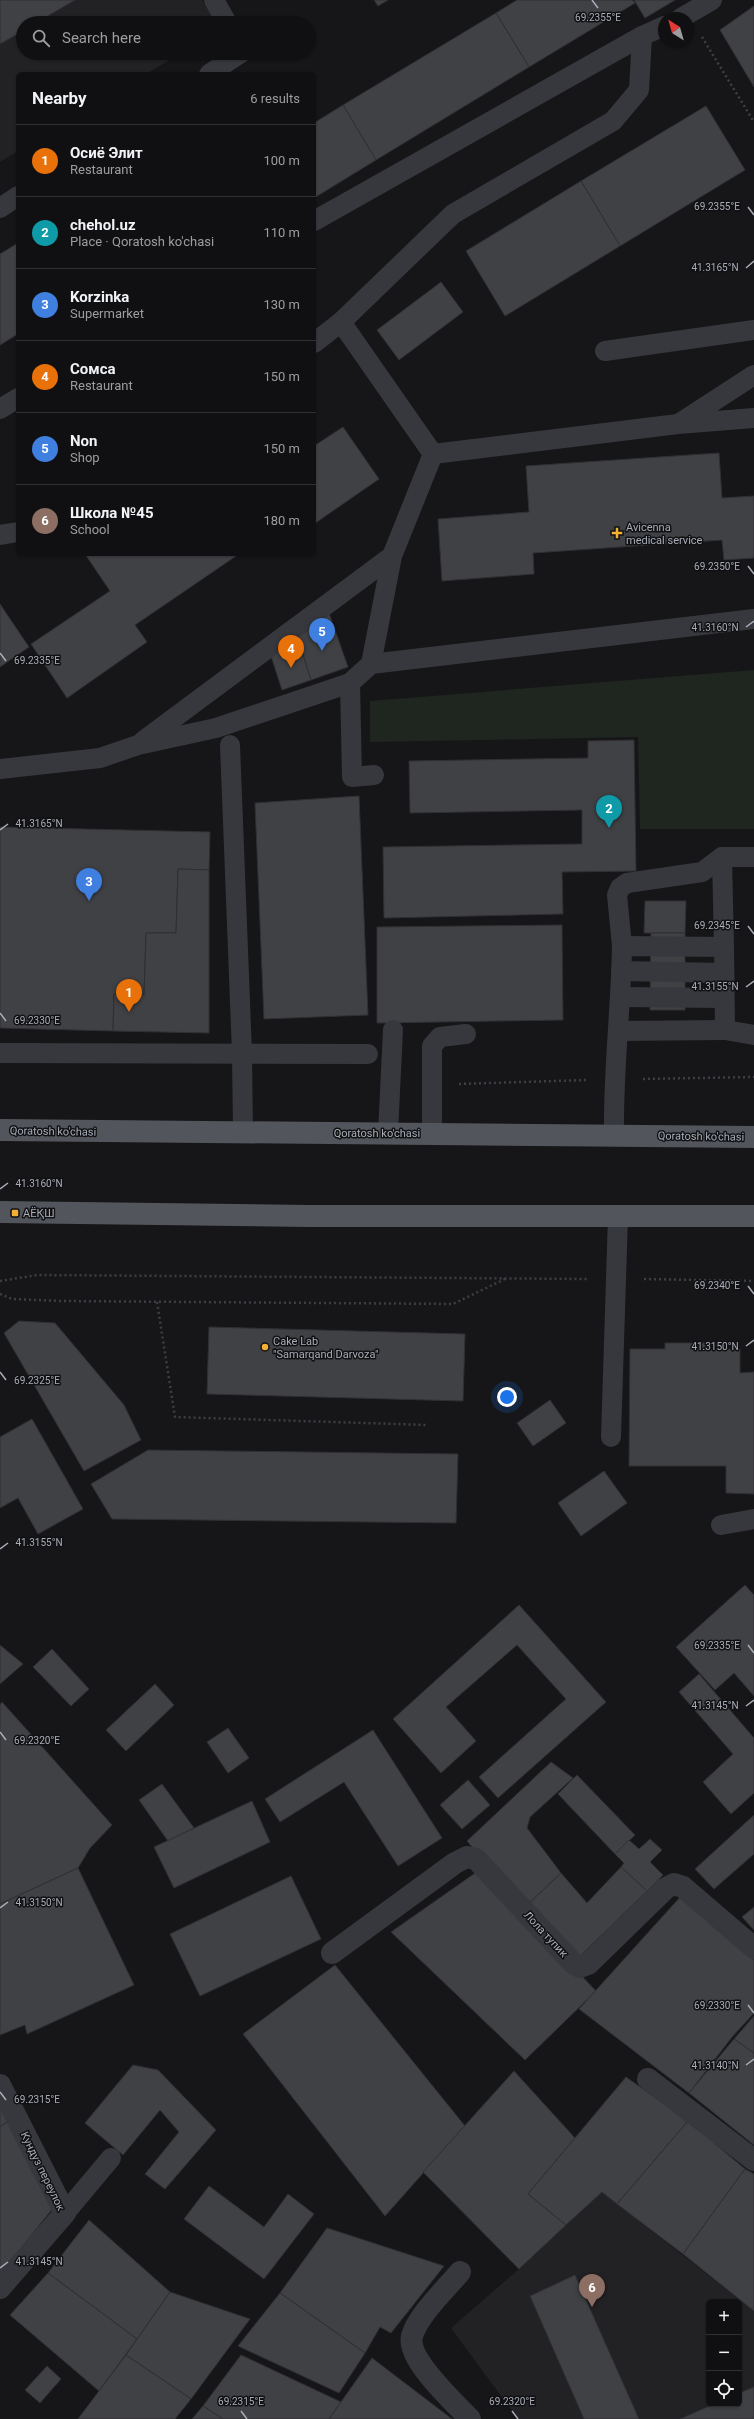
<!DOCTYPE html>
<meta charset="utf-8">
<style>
:root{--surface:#101012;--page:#1e1e20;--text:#f1f3f6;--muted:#9c9d9f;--line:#303032;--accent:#0f766e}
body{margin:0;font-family:Roboto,sans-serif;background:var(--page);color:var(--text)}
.controls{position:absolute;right:12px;bottom:12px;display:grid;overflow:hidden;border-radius:6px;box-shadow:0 1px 3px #0004}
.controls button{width:36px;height:36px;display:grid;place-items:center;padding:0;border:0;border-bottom:1px solid var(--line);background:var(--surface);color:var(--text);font:20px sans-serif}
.compass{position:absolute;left:658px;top:12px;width:36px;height:36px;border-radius:50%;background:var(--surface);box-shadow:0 1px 3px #0004;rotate:323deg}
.you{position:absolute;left:507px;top:1397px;width:14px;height:14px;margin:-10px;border:3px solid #fff;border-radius:50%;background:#1a73e8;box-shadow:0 0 0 6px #1a73e833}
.badge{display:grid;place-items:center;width:26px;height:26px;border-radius:50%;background:var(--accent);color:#fff;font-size:13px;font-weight:700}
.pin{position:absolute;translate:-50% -33px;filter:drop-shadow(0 1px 2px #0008)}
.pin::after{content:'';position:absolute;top:21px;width:14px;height:12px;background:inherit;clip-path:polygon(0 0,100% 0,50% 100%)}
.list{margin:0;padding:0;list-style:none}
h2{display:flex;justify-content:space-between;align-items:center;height:52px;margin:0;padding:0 16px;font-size:17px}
h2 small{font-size:13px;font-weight:400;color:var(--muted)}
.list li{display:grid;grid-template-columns:26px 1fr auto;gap:12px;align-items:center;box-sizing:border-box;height:72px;padding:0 16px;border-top:1px solid var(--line)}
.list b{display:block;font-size:15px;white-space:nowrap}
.list p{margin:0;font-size:13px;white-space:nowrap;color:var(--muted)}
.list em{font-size:13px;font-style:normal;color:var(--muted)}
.icon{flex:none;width:22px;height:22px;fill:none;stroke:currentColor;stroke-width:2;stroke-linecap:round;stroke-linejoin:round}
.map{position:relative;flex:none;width:754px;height:2419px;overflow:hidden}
.search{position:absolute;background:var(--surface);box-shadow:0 1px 3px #0004;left:16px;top:16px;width:300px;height:44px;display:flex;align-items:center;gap:10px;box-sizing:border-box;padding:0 14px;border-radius:22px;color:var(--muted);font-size:15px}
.panel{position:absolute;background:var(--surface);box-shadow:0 1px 3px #0004;left:16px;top:72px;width:300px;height:484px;border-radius:6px}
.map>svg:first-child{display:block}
</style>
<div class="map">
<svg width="754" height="2419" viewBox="0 0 754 2419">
<rect width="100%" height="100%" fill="#161618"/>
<g fill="#222225" fill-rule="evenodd">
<polygon points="0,0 202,0 216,23 23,23 23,53 181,53 146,74 18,74 18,151 0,162"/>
<path d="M 602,2192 L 754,2311 L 754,2419 L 518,2419 L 451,2328 L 519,2269 ZM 709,2302 L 739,2302 L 739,2404 L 709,2404 Z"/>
</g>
<polygon fill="#1e261f" points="754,670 754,829 640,829 638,737 370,742 370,701"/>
<g fill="#404145" stroke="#303034">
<polygon points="0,0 75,0 36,23 23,23 23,31 0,44"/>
<polygon points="374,0 388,0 378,6"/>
<polygon points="517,0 632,0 635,3 529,67 496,13"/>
<polygon points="634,0 675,0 645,18"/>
<polygon points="754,6 754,87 720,30"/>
<polygon points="496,13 529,67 376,160 343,105"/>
<polygon points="343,105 376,160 314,198 314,123"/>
<polygon points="706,106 745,170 620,246 581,181"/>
<polygon points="581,181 620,246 505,316 466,251"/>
<polygon points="18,243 18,334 0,345 0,254"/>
<polygon points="441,282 463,312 399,360 377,330"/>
<polygon points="343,427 379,479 314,524 314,446"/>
<polygon points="719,453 722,498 754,496 754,558 724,560 722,540 533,553 534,574 442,581 438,519 529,512 526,466"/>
<polygon points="85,554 239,554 135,625 147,642 67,698 31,644 110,591"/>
<polygon points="0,604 29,647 0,667"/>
<polygon points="329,613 348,667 311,680 297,636"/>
<polygon points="297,636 311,680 282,690 271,656"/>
<polygon points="634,740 636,871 562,872 563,914 384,918 383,847 582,844 582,810 410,813 409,761 588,758 588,741"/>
<polygon points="359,796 368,1015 264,1019 255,803"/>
<polygon points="0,827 210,832 209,870 178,869 176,933 146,933 144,995 114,994 113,1031 0,1028"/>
<polygon points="178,869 209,870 209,1033 113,1031 114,994 144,995 146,933 176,933"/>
<polygon points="645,901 686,901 685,933 644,933"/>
<polygon points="562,925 563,1020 377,1023 377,927"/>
<polygon points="651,933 685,933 685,1010 650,1010"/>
<polygon points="19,1321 55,1323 124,1405 141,1440 84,1471 4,1333"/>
<polygon points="209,1327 465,1334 463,1401 207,1394"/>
<polygon points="665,1343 709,1343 709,1350 740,1349 740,1373 754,1372 754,1494 726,1493 726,1466 629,1466 630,1349 665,1349"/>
<polygon points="550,1400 566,1423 533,1446 517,1423"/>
<polygon points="32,1419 83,1509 38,1534 18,1498 0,1508 0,1437"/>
<polygon points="148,1450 458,1454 456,1523 112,1519 91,1484"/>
<polygon points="604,1471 627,1503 581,1536 558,1503"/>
<polygon points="745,1585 754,1595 754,1696 734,1673 715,1690 676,1647"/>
<polygon points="519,1605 606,1702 498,1798 479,1777 566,1699 517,1645 446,1707 476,1741 441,1773 393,1719"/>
<polygon points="0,1645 23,1664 0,1684"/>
<polygon points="52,1649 89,1689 71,1706 33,1667"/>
<polygon points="699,1674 754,1738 754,1793 731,1814 703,1782 733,1754 679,1692"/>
<polygon points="155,1684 174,1705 126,1751 106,1730"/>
<polygon points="2,1702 112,1825 90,1848 78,1868 0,1904 0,1705"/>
<polygon points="228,1728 249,1758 228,1773 207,1742"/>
<polygon points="373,1730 442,1838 398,1866 344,1782 280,1822 265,1799"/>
<polygon points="551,1762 573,1778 530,1817 527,1828 561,1873 524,1908 467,1841"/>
<polygon points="577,1775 635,1835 615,1854 558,1794"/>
<polygon points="468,1780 490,1805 462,1829 440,1805"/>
<polygon points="162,1784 194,1828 168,1841 139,1800"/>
<polygon points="252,1801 270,1842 174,1888 154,1847"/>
<polygon points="754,1815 754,1854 714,1889 695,1869"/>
<polygon points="650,1839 662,1850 650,1862 663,1875 647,1891 621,1867 624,1863 615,1854 629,1840 639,1849"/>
<polygon points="621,1867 647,1891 575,1961 524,1908 561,1873 587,1903"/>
<polygon points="78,1868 134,1985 27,2034 25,2025 0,2035 0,1904"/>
<polygon points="481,1869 596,1991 525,2060 391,1932"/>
<polygon points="291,1876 321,1939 200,1996 170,1934"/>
<polygon points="682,1895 754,1960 754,2013 732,2037 689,2093 579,2009"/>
<polygon points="754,1907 754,1930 742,1917"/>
<polygon points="335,1965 465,2126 385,2216 243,2034"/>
<polygon points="754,2016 754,2053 734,2039"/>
<polygon points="734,2039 754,2053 754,2145 689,2093"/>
<polygon points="133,2065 158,2070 216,2130 165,2189 145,2174 179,2132 160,2110 123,2155 85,2123"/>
<polygon points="514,2071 575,2138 528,2194 566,2225 519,2269 423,2172"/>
<polygon points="626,2077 688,2121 617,2204 602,2192 566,2225 528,2194"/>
<polygon points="0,2097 12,2118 0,2127"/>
<polygon points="12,2118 58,2202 0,2274 0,2127"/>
<polygon points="688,2121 745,2169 683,2254 617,2204"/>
<polygon points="745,2169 754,2174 754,2311 683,2254"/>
<polygon points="209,2186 264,2227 288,2194 314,2214 264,2279 184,2219"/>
<polygon points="89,2220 170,2292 137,2339 48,2273"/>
<polygon points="327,2228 444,2266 391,2333 380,2327 365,2353 280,2293"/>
<polygon points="48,2273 137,2339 99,2391 10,2315"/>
<polygon points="575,2275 639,2419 584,2419 530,2296"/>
<polygon points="170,2292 250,2319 191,2399 126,2355"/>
<polygon points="280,2293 365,2353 339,2393 238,2346"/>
<polygon points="126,2355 191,2399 175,2419 78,2419"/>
<polygon points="241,2355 341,2402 329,2419 223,2419 203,2406"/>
<polygon points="372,2358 452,2419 329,2419"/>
<polygon points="47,2366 61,2379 40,2403 25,2390"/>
<polygon points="754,2387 754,2419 680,2419 714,2404 739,2404 739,2393"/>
<polygon points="203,2406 223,2419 192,2419"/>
</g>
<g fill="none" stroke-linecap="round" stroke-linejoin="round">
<g stroke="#3d3f44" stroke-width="2.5" stroke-dasharray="2 3" stroke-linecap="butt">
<polyline points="702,37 754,122"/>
<polyline points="643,1079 754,1077"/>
<polyline points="459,1084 586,1080"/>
<polyline points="644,1279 754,1281"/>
<polyline points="0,1281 37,1275 587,1279"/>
<polyline points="0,1294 12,1299 61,1301 453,1304 507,1278"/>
<polyline points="157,1302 175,1417 427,1425"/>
</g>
<g stroke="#37383d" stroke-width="20">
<polyline points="214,0 227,23"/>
<polyline points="681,18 712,0"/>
<polyline points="209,74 241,53"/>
<polyline points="0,208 18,196"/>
<polyline points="314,221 642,36 664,26"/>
<polyline points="341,322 453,214 613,121 639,90 642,36"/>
<polyline points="314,343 341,322 433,454 678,424 754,418"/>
<polyline points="605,351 754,330"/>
<polyline points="0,409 18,398"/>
<polyline points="680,423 754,375"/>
<polyline points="0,535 18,532"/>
<polyline points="371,664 754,619"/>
<polyline points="350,683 352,777 374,775"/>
<polyline points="143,741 392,556"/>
<polyline points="230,745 242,1053 243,1133"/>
<polyline points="0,769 100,758 138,745 216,728 350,683 371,664 392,556 433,454"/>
<polyline points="722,857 724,947"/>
<polyline points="622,946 617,895 620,888 627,883 702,872 722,857 754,857"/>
<polyline points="621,971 723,973"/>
<polyline points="621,997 723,998"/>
<polyline points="618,1031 725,1030"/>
<polyline points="0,1053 368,1054"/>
<polyline points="388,1133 393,1030"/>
<polyline points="432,1134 432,1046 440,1037 466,1034"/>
<path d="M 614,1134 C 613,1071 621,1009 622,946 L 724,947 L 725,1030 L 754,1035"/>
<polyline points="611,1437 618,1216"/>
<polyline points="721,1525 754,1519"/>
<polyline points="65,2213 111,2158"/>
</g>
<g stroke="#37383d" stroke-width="22">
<polyline points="332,1953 455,1863 467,1857 476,1859 573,1963 580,1967 588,1964 666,1888 674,1884 683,1887 754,1948"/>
<polyline points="648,2079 754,2160"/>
<polyline points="0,2085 65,2213 0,2288"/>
<path d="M 460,2272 C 446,2289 418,2315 412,2336 C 406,2359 455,2403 470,2419"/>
</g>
<g stroke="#53555c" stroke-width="22">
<polyline points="0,1130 754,1137"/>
<polyline points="0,1212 309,1216 754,1216"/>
</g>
</g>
<path fill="none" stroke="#a8adb8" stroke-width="1.5" d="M 592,0 L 598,8M 748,207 L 754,215M 746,268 L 754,261M 748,566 L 754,574M 746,627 L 754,621M 0,653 L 6,661M 0,830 L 8,824M 748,926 L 754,934M 746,987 L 754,981M 0,1013 L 6,1021M 0,1189 L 8,1183M 748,1286 L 754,1294M 746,1346 L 754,1340M 0,1372 L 6,1380M 0,1549 L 8,1543M 748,1645 L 754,1653M 746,1706 L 754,1700M 0,1732 L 6,1740M 0,1908 L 8,1902M 748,2005 L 754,2013M 746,2065 L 754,2059M 0,2092 L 6,2100M 0,2268 L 8,2262M 241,2411 L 247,2419M 512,2411 L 518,2419"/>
<g fill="#f2b134" stroke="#111113" stroke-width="1.5">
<path d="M615 527h4v4h4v4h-4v4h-4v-4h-4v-4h4z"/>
<rect x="11" y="1209" width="8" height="8" rx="2"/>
<circle cx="265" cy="1347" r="4"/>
</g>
<g text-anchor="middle" stroke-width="3" stroke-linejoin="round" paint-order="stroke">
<g font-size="11" fill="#a8adb8" stroke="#111113" text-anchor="start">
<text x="626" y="531">Avicenna<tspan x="626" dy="13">medical service</tspan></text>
<text x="23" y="1217">АЁҚШ</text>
<text x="273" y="1345">Cake Lab<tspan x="273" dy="13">"Samarqand Darvoza"</tspan></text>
</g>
<g font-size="11" fill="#a8adb8" stroke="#111113">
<text transform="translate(53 1131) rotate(1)" y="4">Qoratosh ko'chasi</text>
<text x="377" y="1137">Qoratosh ko'chasi</text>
<text transform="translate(701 1136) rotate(1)" y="4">Qoratosh ko'chasi</text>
<text transform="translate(546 1934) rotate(47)" y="4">Лола тупик</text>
<text transform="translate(43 2171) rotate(64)" y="4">Кундуз переулок</text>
</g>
</g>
<g font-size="10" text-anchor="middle" fill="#a8adb8" stroke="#111113" stroke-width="3" stroke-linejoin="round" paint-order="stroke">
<text x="598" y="21">69.2355°E</text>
<text x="717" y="210">69.2355°E</text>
<text x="715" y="271">41.3165°N</text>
<text x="717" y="570">69.2350°E</text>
<text x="715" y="631">41.3160°N</text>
<text x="37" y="664">69.2335°E</text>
<text x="39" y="827">41.3165°N</text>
<text x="717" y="929">69.2345°E</text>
<text x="715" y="990">41.3155°N</text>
<text x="37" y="1024">69.2330°E</text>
<text x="39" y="1187">41.3160°N</text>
<text x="717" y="1289">69.2340°E</text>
<text x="715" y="1350">41.3150°N</text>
<text x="37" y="1384">69.2325°E</text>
<text x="39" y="1546">41.3155°N</text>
<text x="717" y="1649">69.2335°E</text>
<text x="715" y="1709">41.3145°N</text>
<text x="37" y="1744">69.2320°E</text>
<text x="39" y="1906">41.3150°N</text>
<text x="717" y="2009">69.2330°E</text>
<text x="715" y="2069">41.3140°N</text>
<text x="37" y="2103">69.2315°E</text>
<text x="39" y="2265">41.3145°N</text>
<text x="241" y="2405">69.2315°E</text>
<text x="512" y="2405">69.2320°E</text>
</g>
</svg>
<div class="controls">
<button>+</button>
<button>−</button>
<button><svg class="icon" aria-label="locate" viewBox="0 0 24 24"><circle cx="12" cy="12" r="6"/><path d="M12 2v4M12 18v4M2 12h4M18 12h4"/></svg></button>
</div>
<svg class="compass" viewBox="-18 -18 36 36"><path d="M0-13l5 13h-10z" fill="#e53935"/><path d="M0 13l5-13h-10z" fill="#9c9d9f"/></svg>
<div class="you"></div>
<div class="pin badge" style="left:129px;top:1012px;background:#e8710a">1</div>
<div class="pin badge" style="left:609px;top:828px;background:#0f9aa8">2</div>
<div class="pin badge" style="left:89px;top:901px;background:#3f7fe0">3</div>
<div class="pin badge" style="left:291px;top:668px;background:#e8710a">4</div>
<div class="pin badge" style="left:322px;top:651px;background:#3f7fe0">5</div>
<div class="pin badge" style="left:592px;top:2307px;background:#8d6e63">6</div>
<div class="search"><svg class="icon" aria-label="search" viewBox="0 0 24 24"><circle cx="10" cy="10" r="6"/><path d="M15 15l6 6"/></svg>Search here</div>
<section class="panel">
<h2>Nearby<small>6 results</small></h2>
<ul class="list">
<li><span class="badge" style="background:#e8710a">1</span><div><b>Осиё Элит</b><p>Restaurant</p></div><em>100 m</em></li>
<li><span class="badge" style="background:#0f9aa8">2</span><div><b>chehol.uz</b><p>Place · Qoratosh ko'chasi</p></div><em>110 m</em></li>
<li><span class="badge" style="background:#3f7fe0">3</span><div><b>Korzinka</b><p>Supermarket</p></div><em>130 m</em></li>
<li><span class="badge" style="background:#e8710a">4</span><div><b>Сомса</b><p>Restaurant</p></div><em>150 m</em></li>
<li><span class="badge" style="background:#3f7fe0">5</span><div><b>Non</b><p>Shop</p></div><em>150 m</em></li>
<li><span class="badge" style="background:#8d6e63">6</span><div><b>Школа №45</b><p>School</p></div><em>180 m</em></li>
</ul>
</section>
</div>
